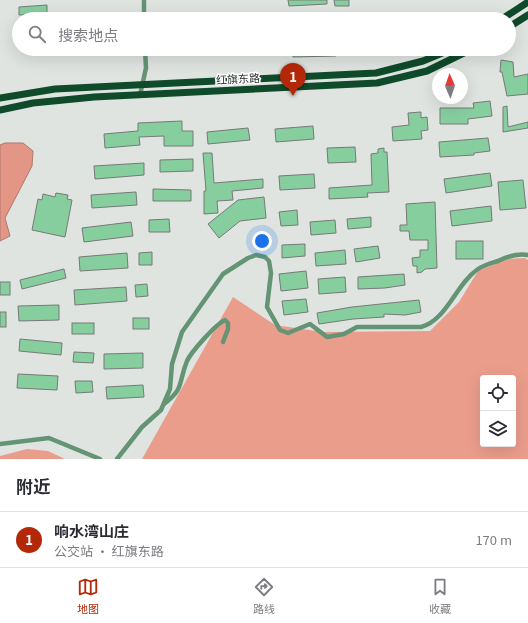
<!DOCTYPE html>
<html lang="zh">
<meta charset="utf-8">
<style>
:root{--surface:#fff;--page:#f7f7f7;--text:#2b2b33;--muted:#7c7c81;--line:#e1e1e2;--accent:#b4280a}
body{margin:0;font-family:Georgia,"Noto Sans SC",serif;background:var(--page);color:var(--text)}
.controls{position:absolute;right:12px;bottom:12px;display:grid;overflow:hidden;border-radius:4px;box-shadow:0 4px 16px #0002}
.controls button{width:36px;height:36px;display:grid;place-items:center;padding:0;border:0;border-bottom:1px solid var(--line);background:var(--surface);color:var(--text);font:20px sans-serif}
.compass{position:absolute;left:432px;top:68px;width:36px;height:36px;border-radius:50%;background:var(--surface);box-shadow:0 4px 16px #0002;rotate:358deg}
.you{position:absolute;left:262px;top:241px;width:14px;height:14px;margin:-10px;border:3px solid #fff;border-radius:50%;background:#1a73e8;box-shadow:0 0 0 6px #1a73e833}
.badge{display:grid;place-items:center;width:26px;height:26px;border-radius:50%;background:var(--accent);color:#fff;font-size:13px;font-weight:700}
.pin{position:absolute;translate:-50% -33px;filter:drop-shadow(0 1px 2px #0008)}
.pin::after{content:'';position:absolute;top:21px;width:14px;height:12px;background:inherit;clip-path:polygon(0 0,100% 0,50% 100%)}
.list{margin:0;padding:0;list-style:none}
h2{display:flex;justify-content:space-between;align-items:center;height:52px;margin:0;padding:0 16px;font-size:17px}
h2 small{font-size:13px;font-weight:400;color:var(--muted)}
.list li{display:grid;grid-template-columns:26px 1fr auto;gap:12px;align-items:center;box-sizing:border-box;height:56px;padding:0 16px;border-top:1px solid var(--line)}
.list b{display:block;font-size:15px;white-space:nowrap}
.list p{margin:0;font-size:13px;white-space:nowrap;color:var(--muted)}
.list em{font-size:13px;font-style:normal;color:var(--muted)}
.icon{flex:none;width:22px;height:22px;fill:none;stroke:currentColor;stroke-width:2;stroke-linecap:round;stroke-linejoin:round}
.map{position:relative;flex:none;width:528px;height:459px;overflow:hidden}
.search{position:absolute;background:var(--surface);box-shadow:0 4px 16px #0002;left:12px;right:12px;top:12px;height:44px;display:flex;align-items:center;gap:10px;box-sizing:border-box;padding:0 14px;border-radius:22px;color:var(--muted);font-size:15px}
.sheet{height:108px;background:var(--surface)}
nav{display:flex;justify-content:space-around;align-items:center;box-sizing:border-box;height:56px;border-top:1px solid var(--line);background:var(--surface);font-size:11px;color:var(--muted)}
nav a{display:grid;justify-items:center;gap:2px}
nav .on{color:var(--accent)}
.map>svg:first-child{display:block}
</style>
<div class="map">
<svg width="528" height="459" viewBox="0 0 528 459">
<rect width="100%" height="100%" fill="#dfe4e1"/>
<g fill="#eb9d8c" fill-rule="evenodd">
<path d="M 525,258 L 528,260 L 528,459 L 142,459 L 233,297 L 275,325 L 323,332 L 430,331 L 459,302 L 478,271 L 508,259 ZM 483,378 L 513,378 L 513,444 L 483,444 Z"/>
<polygon points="27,449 48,451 65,459 0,459 0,456"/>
</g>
<polygon fill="#e39685" stroke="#ad786c" points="5,143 23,143 33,151 32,166 5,218 10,236 0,241 0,145"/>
<g fill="#87ce9f" stroke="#767a77">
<polygon points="288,0 327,0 327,4 289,6"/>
<polygon points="334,0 349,0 349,6 335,6"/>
<polygon points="47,5 47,14 19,15 19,7"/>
<polygon points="292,49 335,49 336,56 293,57"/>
<polygon points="501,60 513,62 514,77 528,74 528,94 507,96 502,72 500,72"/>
<polygon points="490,101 492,116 468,119 468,124 440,124 440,108 474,108 473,103"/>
<polygon points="507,106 508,127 528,122 528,128 503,132 503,107"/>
<polygon points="421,112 421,118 427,117 428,130 421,131 422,139 393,141 392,127 409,125 408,113"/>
<polygon points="182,121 182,131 193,131 193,146 164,146 164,136 139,137 140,145 105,148 104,134 138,131 138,123"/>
<polygon points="313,126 314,139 276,142 275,129"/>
<polygon points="248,128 250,140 208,144 207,132"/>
<polygon points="488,138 490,151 474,153 474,155 440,157 439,142"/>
<polygon points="355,147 356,162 328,163 327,148"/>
<polygon points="384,148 384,152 387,152 389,192 367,193 368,197 329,199 329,188 372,185 371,154 378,153 378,149"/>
<polygon points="203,153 212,153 214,183 263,179 263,188 232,191 233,200 217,201 218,213 204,214 204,191 206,191"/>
<polygon points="193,159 193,171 160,172 160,160"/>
<polygon points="144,163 144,175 95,179 94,166"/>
<polygon points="490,173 492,186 446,193 444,179"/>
<polygon points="314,174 315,188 280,190 279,176"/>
<polygon points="523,180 526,208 500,210 498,182"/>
<polygon points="153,189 191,190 191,201 153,201"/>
<polygon points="136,192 137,205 92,208 91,195"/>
<polygon points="56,193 68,195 67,199 72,200 65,237 32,230 38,199 42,200 43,194 55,197"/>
<polygon points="264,197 266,218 240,221 219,238 208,224 238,200"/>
<polygon points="435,202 437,268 425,269 422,272 417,273 417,266 413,266 412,258 420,257 420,250 428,250 428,240 410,240 409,231 400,231 400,225 407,225 406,204"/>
<polygon points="491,206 492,221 452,226 450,211"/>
<polygon points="297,210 298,225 281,226 279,212"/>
<polygon points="371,217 371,227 348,229 347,219"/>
<polygon points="169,219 170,232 149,232 149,220"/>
<polygon points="335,220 336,233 311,235 310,222"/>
<polygon points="131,222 133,236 84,242 82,228"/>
<rect x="456" y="241" width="27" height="18"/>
<polygon points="305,244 305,256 282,258 282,245"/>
<polygon points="378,246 380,258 356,262 354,249"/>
<polygon points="345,250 346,264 316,266 315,253"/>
<polygon points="152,252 152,265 139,265 139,253"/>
<polygon points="127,253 128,268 80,271 79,257"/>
<polygon points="64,269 66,278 22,289 20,280"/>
<polygon points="306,271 308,288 281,291 279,274"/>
<polygon points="404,274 405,285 385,288 358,289 358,277"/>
<polygon points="345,277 346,292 319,294 318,279"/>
<rect x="0" y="282" width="10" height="13"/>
<polygon points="147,284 148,296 136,297 135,285"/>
<polygon points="126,287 127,301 75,305 74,290"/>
<polygon points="306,299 308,312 284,315 282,301"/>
<polygon points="419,300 421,312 405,315 384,314 384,317 353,319 319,324 317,313 352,307"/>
<polygon points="59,305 59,320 19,321 18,306"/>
<rect x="0" y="312" width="6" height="15"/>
<rect x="133" y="318" width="16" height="11"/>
<rect x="72" y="323" width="22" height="11"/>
<polygon points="20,339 62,343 61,355 19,351"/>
<polygon points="74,352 94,353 93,363 73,362"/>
<polygon points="143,353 143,368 104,369 104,354"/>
<polygon points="18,374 58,376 57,390 17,388"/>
<polygon points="75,381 92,381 93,392 76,393"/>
<polygon points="143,385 144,397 107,399 106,387"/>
</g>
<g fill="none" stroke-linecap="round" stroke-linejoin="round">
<g stroke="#649474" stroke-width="4.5">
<polyline points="144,0 144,19"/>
<polyline points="140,95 146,68 145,49"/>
<path d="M 164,404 C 185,388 178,383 187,361 C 191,352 216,324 225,320 L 228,323 L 228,329 L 223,342"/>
<polyline points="0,444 49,438 100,459"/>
<path d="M 117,459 L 142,427 L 161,410 L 170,389 L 172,364 L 182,332 L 223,274 L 248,258 L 256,255 L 265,257 L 269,261 L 271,273 L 267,307 L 280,330 L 288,333 L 310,324 L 327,337 L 344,334 L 357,327 L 421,327 C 447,320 456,284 478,269 C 484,265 492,263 498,261 C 508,256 517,253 528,255"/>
</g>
<g stroke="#0f4a2a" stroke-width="7">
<polyline points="502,19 528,2"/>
<polyline points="509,27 528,15"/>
<polyline points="0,98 55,89 376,73 423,61 452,49"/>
<polyline points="0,110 33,103 94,97 377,83 427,71 472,49"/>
</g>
</g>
<g text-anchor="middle" stroke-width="3" stroke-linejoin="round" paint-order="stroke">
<g font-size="11" fill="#303231" stroke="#fff">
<text transform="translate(238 79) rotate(-3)" y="4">红旗东路</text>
</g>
</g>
</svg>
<div class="controls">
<button><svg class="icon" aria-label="locate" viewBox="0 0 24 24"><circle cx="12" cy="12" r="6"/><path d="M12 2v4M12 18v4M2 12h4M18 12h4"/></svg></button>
<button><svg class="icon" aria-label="layers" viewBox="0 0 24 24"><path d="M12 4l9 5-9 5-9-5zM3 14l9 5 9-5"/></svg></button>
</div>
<svg class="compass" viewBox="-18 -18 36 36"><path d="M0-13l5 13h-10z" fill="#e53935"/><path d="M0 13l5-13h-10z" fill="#7c7c81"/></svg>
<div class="you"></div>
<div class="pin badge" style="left:293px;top:96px">1</div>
<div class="search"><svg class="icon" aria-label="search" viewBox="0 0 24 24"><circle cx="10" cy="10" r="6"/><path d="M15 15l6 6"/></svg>搜索地点</div>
</div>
<section class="sheet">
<h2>附近<small></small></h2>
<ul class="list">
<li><span class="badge">1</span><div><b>响水湾山庄</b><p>公交站 · 红旗东路</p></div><em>170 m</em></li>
</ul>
</section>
<nav>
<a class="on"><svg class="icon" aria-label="map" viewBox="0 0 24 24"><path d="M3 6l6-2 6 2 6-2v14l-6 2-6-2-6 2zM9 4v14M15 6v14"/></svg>地图</a>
<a><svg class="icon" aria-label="directions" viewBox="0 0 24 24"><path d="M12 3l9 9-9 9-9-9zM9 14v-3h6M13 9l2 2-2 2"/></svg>路线</a>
<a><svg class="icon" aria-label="saved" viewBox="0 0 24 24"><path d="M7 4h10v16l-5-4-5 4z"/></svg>收藏</a>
</nav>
